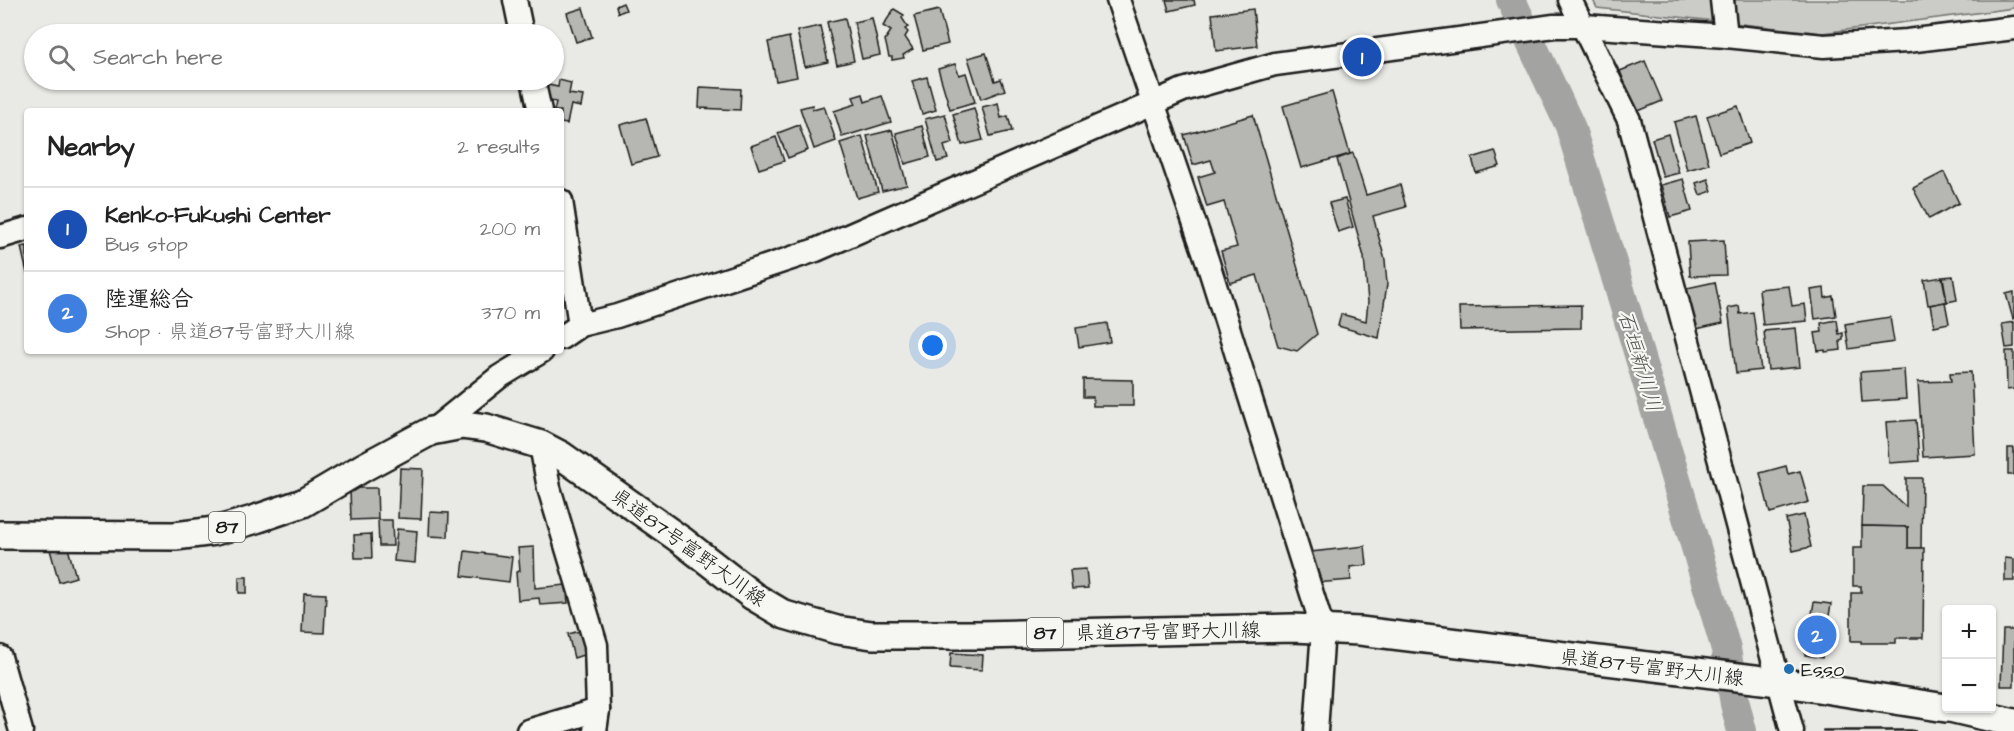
<!DOCTYPE html>
<meta charset="utf-8">
<style>
:root{--surface:#fff;--page:#f2f2f2;--text:#222;--muted:#767676;--line:#e0e0e0;--accent:#0b8043}
body{margin:0;font-family:"Architects Daughter","Klee One",sans-serif;background:var(--page);color:var(--text)}
.controls{position:absolute;right:18px;bottom:18px;display:grid;overflow:hidden;border-radius:6px;box-shadow:0 2px 4px #0004}
.controls button{width:54px;height:54px;display:grid;place-items:center;padding:0;border:0;border-bottom:2px solid var(--line);background:var(--surface);color:var(--text);font:30px sans-serif}
.you{position:absolute;left:933px;top:346px;width:21px;height:21px;margin:-15px;border:4px solid #fff;border-radius:50%;background:#1a73e8;box-shadow:0 0 0 9px #1a73e833}
.badge{display:grid;place-items:center;width:39px;height:39px;border-radius:50%;background:var(--accent);color:#fff;font-size:20px;font-weight:700}
.pin{position:absolute;translate:-50% -50%;border:3px solid #fff;box-shadow:0 2px 6px #0006}
.list{margin:0;padding:0;list-style:none}
h2{display:flex;justify-content:space-between;align-items:center;height:78px;margin:0;padding:0 24px;font-size:26px}
h2 small{font-size:20px;font-weight:400;color:var(--muted)}
.list li{display:grid;grid-template-columns:39px 1fr auto;gap:18px;align-items:center;box-sizing:border-box;height:84px;padding:0 24px;border-top:2px solid var(--line)}
.list b{display:block;font-size:22px;white-space:nowrap}
.list p{margin:0;font-size:20px;white-space:nowrap;color:var(--muted)}
.list em{font-size:20px;font-style:normal;color:var(--muted)}
.icon{flex:none;width:33px;height:33px;fill:none;stroke:currentColor;stroke-width:2;stroke-linecap:round;stroke-linejoin:round}
.map{position:relative;flex:none;width:2014px;height:731px;overflow:hidden}
.search{position:absolute;background:var(--surface);box-shadow:0 2px 4px #0004;left:24px;top:24px;width:540px;height:66px;display:flex;align-items:center;gap:15px;box-sizing:border-box;padding:0 21px;border-radius:33px;color:var(--muted);font-size:22px}
.panel{position:absolute;background:var(--surface);box-shadow:0 2px 4px #0004;left:24px;top:108px;width:540px;height:246px;border-radius:6px}
.map>svg:first-child{display:block}
</style>
<div class="map">
<svg width="2014" height="731" viewBox="0 0 2014 731">
<rect width="100%" height="100%" fill="#e9e9e5"/>
<filter id="ink" filterUnits="userSpaceOnUse"><feTurbulence type="fractalNoise" baseFrequency=".0167" numOctaves="2"/><feDisplacementMap in="SourceGraphic" scale="12" xChannelSelector="R" yChannelSelector="G"/><feConvolveMatrix kernelMatrix="1 2 1 2 8 2 1 2 1" color-interpolation-filters="sRGB"/></filter>
<g filter="url(#ink)">
<polygon fill="#cbcbc7" stroke="#747472" stroke-width="1.5" points="1593,0 2014,0 2014,8 1822,33 1597,8"/>
<g fill="none" stroke-linecap="round" stroke-linejoin="round">
<polyline stroke="#a3a3a1" stroke-width="30" points="1511,0 1570,126 1609,253 1726,649 1735,704 1742,731"/>
</g>
<g fill="#b6b6b3" stroke="#1c1c1c" stroke-width="1.5">
<polygon points="1166,0 1194,0 1195,5 1169,11"/>
<polygon points="623,3 626,10 618,13 616,6"/>
<polygon points="583,8 592,37 576,42 567,13"/>
<polygon points="894,9 904,15 902,18 908,27 905,29 908,32 905,37 913,49 903,55 904,58 892,60 892,57 889,57 885,40 891,31 883,26"/>
<polygon points="1253,9 1257,46 1216,51 1212,14"/>
<polygon points="939,10 948,44 923,50 914,16"/>
<polygon points="845,18 854,61 837,65 827,22"/>
<polygon points="872,18 880,55 862,59 854,22"/>
<polygon points="820,26 828,62 805,67 797,31"/>
<polygon points="789,37 797,77 776,81 768,42"/>
<polygon points="986,53 995,81 1001,79 1005,90 981,99 968,58"/>
<polygon points="1645,61 1662,101 1636,112 1620,71"/>
<polygon points="955,64 959,75 966,73 975,102 950,109 938,69"/>
<polygon points="927,77 936,110 922,114 912,81"/>
<polygon points="559,80 571,83 569,94 583,96 581,107 571,105 567,124 561,123 561,111 554,111 556,102 545,100 548,85 558,87"/>
<polygon points="700,87 741,89 740,110 699,108"/>
<polygon points="1332,92 1350,154 1301,168 1283,106"/>
<polygon points="863,94 865,102 882,96 891,122 842,137 834,111 856,104 853,97"/>
<polygon points="998,103 1001,118 1008,116 1012,131 990,136 982,107"/>
<polygon points="812,105 813,109 824,106 836,141 814,149 800,108"/>
<polygon points="1738,106 1750,143 1719,153 1707,116"/>
<polygon points="974,108 983,140 962,145 953,114"/>
<polygon points="945,114 953,143 944,146 948,159 937,162 925,119"/>
<polygon points="1253,115 1317,334 1297,351 1278,346 1257,275 1230,283 1221,251 1237,247 1224,202 1207,207 1198,177 1215,172 1211,160 1193,165 1184,135"/>
<polygon points="1696,116 1709,164 1687,170 1674,122"/>
<polygon points="646,118 657,157 631,164 620,125"/>
<polygon points="799,125 808,150 788,158 778,133"/>
<polygon points="922,126 930,157 905,164 896,133"/>
<polygon points="892,130 907,185 882,191 867,136"/>
<polygon points="1668,134 1679,173 1663,177 1652,139"/>
<polygon points="862,136 878,192 857,198 840,143"/>
<polygon points="776,137 784,161 759,169 751,146"/>
<polygon points="1495,151 1500,166 1476,173 1472,158"/>
<polygon points="1353,153 1366,195 1400,185 1406,207 1373,216 1385,260 1387,284 1379,338 1338,326 1341,314 1366,321 1368,302 1364,257 1337,159"/>
<polygon points="1944,172 1959,203 1929,219 1913,188"/>
<polygon points="1683,179 1692,211 1670,217 1661,185"/>
<polygon points="1708,179 1712,191 1700,195 1696,183"/>
<polygon points="1345,199 1353,227 1338,232 1329,203"/>
<polygon points="1724,240 1726,275 1690,276 1688,242"/>
<polygon points="27,246 27,273 21,247"/>
<polygon points="1953,276 1957,300 1947,302 1943,277"/>
<polygon points="1942,277 1947,302 1928,305 1924,280"/>
<polygon points="1715,282 1723,323 1696,329 1687,288"/>
<polygon points="1789,286 1792,306 1805,304 1807,321 1763,325 1759,289"/>
<polygon points="1824,288 1825,298 1833,296 1836,316 1815,319 1811,290"/>
<polygon points="2014,292 2014,318 2013,319 2006,294"/>
<polygon points="1945,302 1949,323 1934,326 1930,305"/>
<polygon points="1581,305 1581,328 1460,330 1459,307"/>
<polygon points="1739,306 1740,314 1753,312 1761,370 1736,373 1728,308"/>
<polygon points="1890,317 1894,342 1849,349 1845,324"/>
<polygon points="1837,320 1839,334 1843,333 1843,340 1840,341 1841,350 1825,352 1825,350 1818,351 1815,333 1822,332 1821,323"/>
<polygon points="2014,322 2014,347 2006,348 2002,324"/>
<polygon points="1107,323 1110,342 1079,347 1076,328"/>
<polygon points="1796,328 1800,367 1768,370 1764,331"/>
<polygon points="2006,351 2014,351 2014,389 2007,390"/>
<polygon points="1904,369 1906,399 1862,402 1860,372"/>
<polygon points="1971,372 1975,454 1923,457 1918,382 1951,381 1950,373"/>
<polygon points="1083,379 1133,380 1133,406 1093,406 1093,397 1083,397"/>
<polygon points="1916,420 1919,461 1889,463 1886,422"/>
<rect x="2008" y="448" width="6" height="27"/>
<polygon points="1786,466 1788,474 1800,471 1809,502 1770,513 1760,473"/>
<polygon points="400,468 423,469 421,519 398,518"/>
<polygon points="1906,478 1922,478 1921,548 1908,548 1908,527 1862,526 1863,486 1883,486 1906,507"/>
<polygon points="350,488 377,488 378,519 351,520"/>
<polygon points="430,512 449,513 448,537 429,536"/>
<polygon points="1804,515 1811,547 1793,551 1786,519"/>
<polygon points="378,520 392,520 393,546 379,546"/>
<polygon points="1862,526 1908,527 1908,548 1924,548 1923,638 1896,638 1896,643 1861,643 1861,641 1851,641 1851,593 1861,593 1861,586 1853,586 1853,548 1862,548"/>
<polygon points="397,529 417,531 415,563 394,561"/>
<polygon points="371,534 372,558 355,558 354,535"/>
<polygon points="66,541 76,577 59,582 49,546"/>
<polygon points="1365,546 1367,565 1350,567 1351,580 1315,583 1311,552"/>
<polygon points="534,547 535,588 566,585 568,603 540,605 539,598 518,600 516,572 520,571 518,548"/>
<polygon points="465,551 512,557 509,582 462,576"/>
<polygon points="2005,558 2014,559 2014,581 2005,581"/>
<polygon points="1086,569 1088,588 1072,589 1070,570"/>
<rect x="239" y="577" width="8" height="16"/>
<polygon points="304,593 326,594 324,633 302,632"/>
<polygon points="1814,602 1831,604 1822,658 1805,655"/>
<polygon points="2003,630 2014,630 2014,686 2001,686"/>
<polygon points="580,631 586,654 574,658 568,634"/>
<polygon points="951,653 983,655 982,670 950,668"/>
<polygon points="1823,730 1910,730 1916,731 1823,731"/>
</g>
<g fill="none" stroke-linecap="round" stroke-linejoin="round">
<defs>
<g id="minor">
<polyline points="515,0 522,34"/>
<polyline points="1118,0 1207,260 1323,629 1316,731"/>
<polyline points="1570,0 1629,120 1792,731"/>
<polyline points="1722,0 1726,36"/>
<polyline points="533,80 540,111"/>
<polyline points="561,201 580,325"/>
<polyline points="0,237 27,229"/>
<polyline points="561,338 580,325 617,316 816,250 1183,90 1275,64 1554,26 1584,26 1726,36 1824,46 1907,41 2014,28"/>
<polyline points="432,431 499,377 542,351"/>
<polyline points="541,445 549,488 596,645 598,710 595,731"/>
<polyline points="0,657 21,731"/>
<polyline points="528,731 598,710"/>
</g>
<g id="major">
<polyline points="0,535 175,536 215,531 253,520 303,503 364,467 431,431 462,425 486,428 541,445 562,456 681,540 753,596 785,615 837,630 872,635 980,635 1292,628 1360,631 1779,682 1946,708"/>
<polyline points="1950,708 2014,723"/>
</g>
</defs>
<use href="#minor" stroke="#1c1c1c" stroke-width="27"/>
<use href="#major" stroke="#1c1c1c" stroke-width="32"/>
<use href="#minor" stroke="#f6f6f2" stroke-width="22"/>
<use href="#major" stroke="#f6f6f2" stroke-width="27"/>
</g>
</g>
<circle fill="#1f6fb2" stroke="#f6f6f2" stroke-width="2" cx="1789" cy="669" r="6"/>
<g text-anchor="middle" stroke-width="4.5" stroke-linejoin="round" paint-order="stroke">
<g fill="#f6f6f2" stroke="#5d5d5c" stroke-width="1.5">
<rect x="209" y="512" width="36" height="30" rx="4.5"/>
<rect x="1027" y="618" width="36" height="30" rx="4.5"/>
</g>
<g font-size="18" font-weight="bold" fill="#1c1c1c">
<text x="227" y="533">87</text>
<text x="1045" y="639">87</text>
</g>
<g font-size="20" fill="#1c1c1c" stroke="#f6f6f2">
<text transform="translate(689 547) rotate(36)" y="7">県道87号富野大川線</text>
<text transform="translate(1168 631) rotate(-1)" y="7">県道87号富野大川線</text>
<text transform="translate(1652 667) rotate(7)" y="7">県道87号富野大川線</text>
</g>
<g font-size="20" fill="#1c1c1c" stroke="#f6f6f2" text-anchor="start">
<text x="1801" y="676">Esso</text>
</g>
<g font-size="21" font-style="italic" fill="#525251" stroke="#f6f6f2">
<text transform="translate(1640 361) rotate(73)" y="7">石垣新川川</text>
</g>
</g>
</svg>
<div class="controls">
<button>+</button>
<button>−</button>
</div>
<div class="you"></div>
<div class="pin badge" style="left:1362px;top:57px;background:#1a4fb4">1</div>
<div class="pin badge" style="left:1817px;top:635px;background:#3f7fe0">2</div>
<div class="search"><svg class="icon" aria-label="search" viewBox="0 0 24 24"><circle cx="10" cy="10" r="6"/><path d="M15 15l6 6"/></svg>Search here</div>
<section class="panel">
<h2>Nearby<small>2 results</small></h2>
<ul class="list">
<li><span class="badge" style="background:#1a4fb4">1</span><div><b>Kenko-Fukushi Center</b><p>Bus stop</p></div><em>200 m</em></li>
<li><span class="badge" style="background:#3f7fe0">2</span><div><b>陸運総合</b><p>Shop · 県道87号富野大川線</p></div><em>370 m</em></li>
</ul>
</section>
</div>
